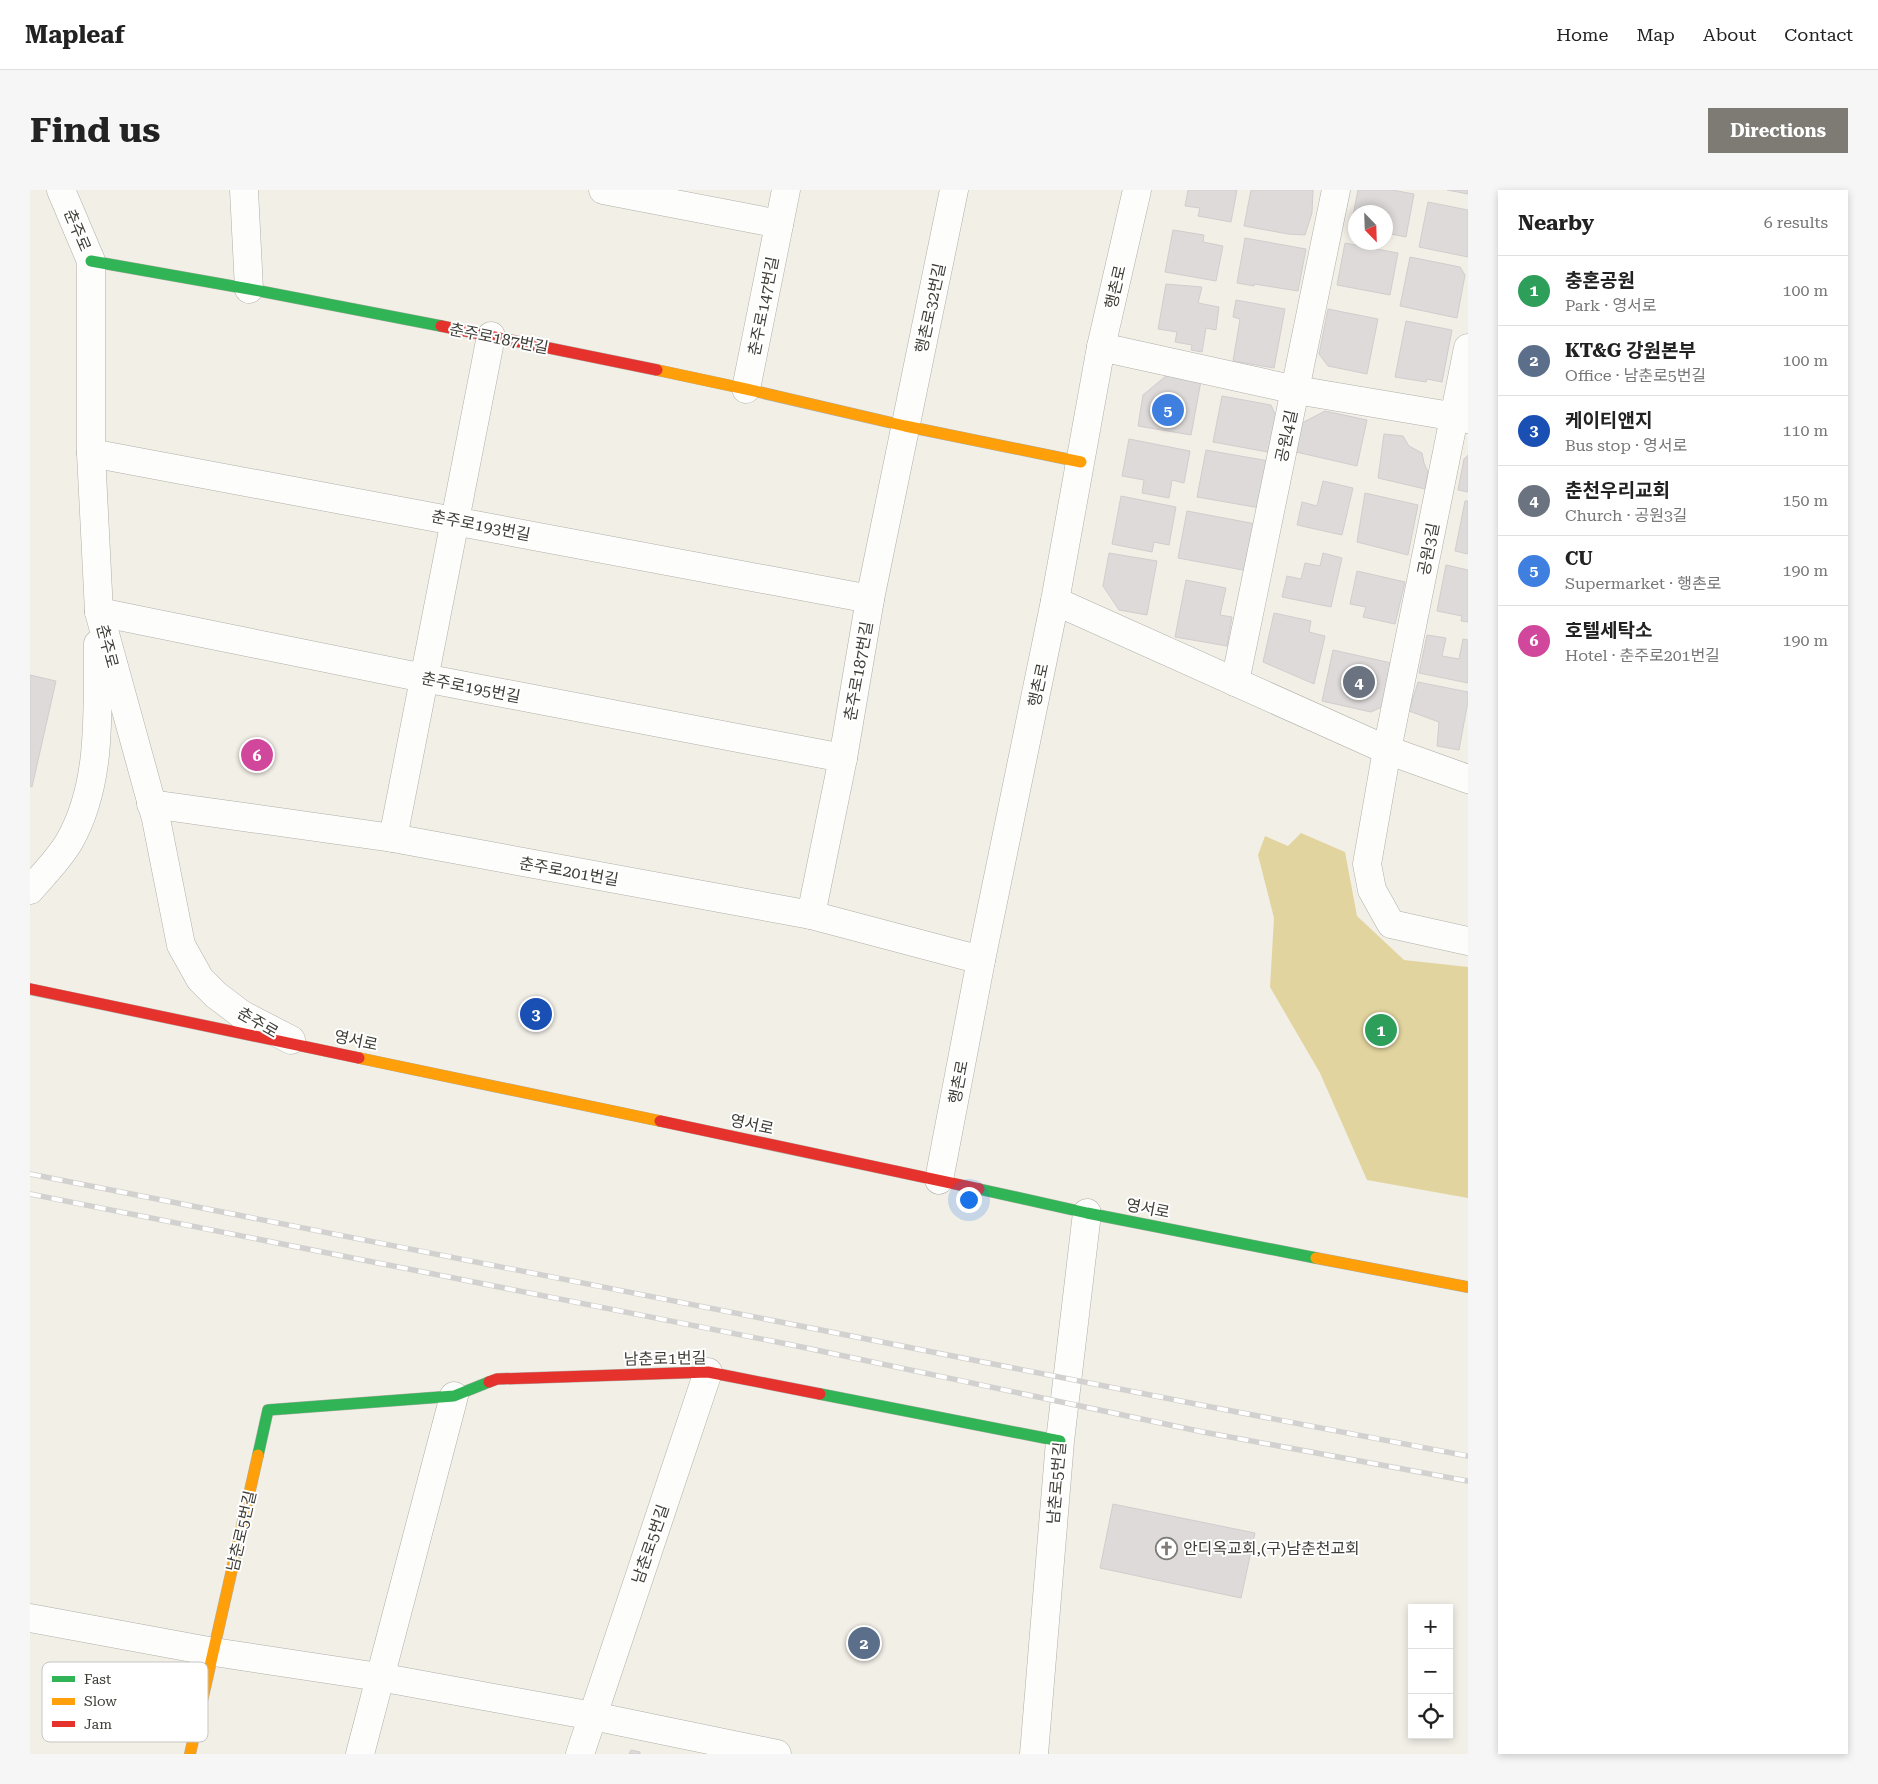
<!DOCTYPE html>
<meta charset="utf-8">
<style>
:root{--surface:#fff;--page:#f6f6f6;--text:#222;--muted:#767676;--line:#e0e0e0;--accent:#7d7b74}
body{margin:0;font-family:"Roboto Serif","Noto Sans KR",serif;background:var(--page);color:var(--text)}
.controls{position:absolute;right:15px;bottom:15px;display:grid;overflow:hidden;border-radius:0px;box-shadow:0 2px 8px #0003}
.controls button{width:45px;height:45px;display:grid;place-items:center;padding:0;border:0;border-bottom:1px solid var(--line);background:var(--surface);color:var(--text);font:25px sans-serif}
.compass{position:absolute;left:1318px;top:15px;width:45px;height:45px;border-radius:50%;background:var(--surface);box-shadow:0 2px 8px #0003;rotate:157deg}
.you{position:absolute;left:938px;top:1009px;width:18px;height:18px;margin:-12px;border:4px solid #fff;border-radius:50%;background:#1a73e8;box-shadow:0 0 0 8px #1a73e833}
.badge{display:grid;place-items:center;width:32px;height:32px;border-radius:50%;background:var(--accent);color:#fff;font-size:16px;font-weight:700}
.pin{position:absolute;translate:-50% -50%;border:2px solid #fff;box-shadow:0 1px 5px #0006}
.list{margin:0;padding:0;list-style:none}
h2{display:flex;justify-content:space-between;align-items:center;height:65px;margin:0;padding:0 20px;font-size:21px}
h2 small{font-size:16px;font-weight:400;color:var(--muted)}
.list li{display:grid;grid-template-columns:32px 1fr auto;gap:15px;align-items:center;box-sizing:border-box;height:70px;padding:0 20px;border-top:1px solid var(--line)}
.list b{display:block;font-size:19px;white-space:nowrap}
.list p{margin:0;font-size:16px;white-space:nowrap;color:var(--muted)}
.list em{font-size:16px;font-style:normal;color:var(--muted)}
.icon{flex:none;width:28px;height:28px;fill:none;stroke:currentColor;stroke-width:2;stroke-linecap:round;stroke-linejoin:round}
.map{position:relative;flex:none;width:1438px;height:1564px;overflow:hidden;border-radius:0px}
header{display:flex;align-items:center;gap:30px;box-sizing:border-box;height:70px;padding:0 25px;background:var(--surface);border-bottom:1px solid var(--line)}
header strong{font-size:24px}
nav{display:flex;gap:28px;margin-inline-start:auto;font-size:18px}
.intro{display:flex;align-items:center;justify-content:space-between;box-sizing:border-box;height:120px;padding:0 30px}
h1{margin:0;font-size:35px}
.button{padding:12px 22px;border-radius:0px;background:var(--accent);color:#fff;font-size:18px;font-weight:700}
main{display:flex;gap:30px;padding:0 30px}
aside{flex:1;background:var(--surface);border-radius:0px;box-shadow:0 2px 8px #0003}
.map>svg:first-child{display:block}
</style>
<header>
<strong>Mapleaf</strong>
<nav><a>Home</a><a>Map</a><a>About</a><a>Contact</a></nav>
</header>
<div class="intro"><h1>Find us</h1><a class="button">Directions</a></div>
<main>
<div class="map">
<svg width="1438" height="1564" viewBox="0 0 1438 1564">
<rect width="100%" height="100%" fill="#f2efe7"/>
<polygon fill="#e2d49e" points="1271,643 1315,662 1327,726 1374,770 1438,777 1438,1008 1337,990 1290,883 1240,797 1244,728 1228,665 1235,646 1258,656"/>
<g fill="#dddad9" stroke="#d1cdcd">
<polygon points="1158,0 1207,0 1201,32 1168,26 1170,18 1155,16"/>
<polygon points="1221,0 1283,0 1282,23 1275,45 1258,44 1214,36"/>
<polygon points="1328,0 1362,0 1384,4 1376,47 1356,43 1356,22 1326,22 1326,37 1321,36"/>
<polygon points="1417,0 1438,0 1438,4"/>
<polygon points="1398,12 1438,20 1438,67 1389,57"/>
<polygon points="1143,40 1174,45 1173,52 1193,56 1186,91 1135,82"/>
<polygon points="1215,48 1276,59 1268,101 1224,94 1224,96 1207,93"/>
<polygon points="1315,53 1368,63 1360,105 1307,95"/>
<polygon points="1380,67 1430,77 1435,85 1427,128 1370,116"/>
<polygon points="1136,94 1172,97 1168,113 1189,117 1186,140 1176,138 1172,162 1161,160 1162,155 1145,152 1147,142 1128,139"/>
<polygon points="1206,110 1255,119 1244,178 1203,171 1210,129 1203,127"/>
<polygon points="1298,119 1348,129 1337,184 1298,176 1289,164"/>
<polygon points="1376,131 1422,140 1412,192 1397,189 1396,192 1365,187"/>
<polygon points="1137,185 1171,191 1161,245 1108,236 1113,205"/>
<polygon points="1192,206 1241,215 1249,233 1243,263 1183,252"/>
<polygon points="1295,221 1337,230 1327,276 1266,262 1272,233"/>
<polygon points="1354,244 1373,246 1379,256 1392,263 1394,273 1398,282 1395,299 1348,288"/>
<polygon points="1099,249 1160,261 1154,293 1142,290 1139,308 1112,303 1114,290 1092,286"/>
<polygon points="1176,260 1239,271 1230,318 1167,307"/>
<polygon points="1438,265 1438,302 1428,300 1434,269"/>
<polygon points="1293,291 1323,298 1312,345 1267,335 1272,312 1287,316"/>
<polygon points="1335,303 1388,315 1378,365 1327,352"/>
<polygon points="1091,306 1146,317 1139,355 1124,352 1122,362 1082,354"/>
<polygon points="1435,311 1438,311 1438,364 1425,361"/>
<polygon points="1157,321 1226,334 1218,381 1148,368"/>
<polygon points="1079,363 1127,371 1117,425 1089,420 1073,396"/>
<polygon points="1293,363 1312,368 1301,417 1252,407 1257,386 1271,389 1275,373 1290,376"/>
<polygon points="1416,375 1438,380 1438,432 1431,431 1432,426 1407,421"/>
<polygon points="1327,381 1375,392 1365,434 1333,427 1336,417 1320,414"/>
<polygon points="1156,390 1196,398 1190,425 1202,427 1197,456 1145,447"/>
<polygon points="1244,423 1281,431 1279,442 1295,446 1284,494 1233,472"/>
<polygon points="1397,445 1416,448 1412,466 1429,469 1433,449 1438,450 1438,493 1389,483"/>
<polygon points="1303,460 1366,474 1356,515 1341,522 1292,511"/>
<polygon points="0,485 26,491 2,597 0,596"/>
<polygon points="1388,492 1438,502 1438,511 1429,560 1407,556 1409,532 1379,521"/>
<polygon points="1083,1314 1225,1343 1211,1408 1070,1378"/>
<polygon points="601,1560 610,1562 610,1564 599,1564"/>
</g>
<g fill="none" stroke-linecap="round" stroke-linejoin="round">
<defs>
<g id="street">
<polyline points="31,0 61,71 61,263 69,422 126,629 151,755 170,789 186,805 211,824 261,850"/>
<polyline points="214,0 219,99"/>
<polyline points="573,0 749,34"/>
<polyline points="1071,157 1266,200 1438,229"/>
<polyline points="1438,158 1357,560 1337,674 1342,700 1361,734 1438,751"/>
<polyline points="716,199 756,0"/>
<polyline points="61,263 840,409"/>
<polyline points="1025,411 1357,560 1438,589"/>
<polyline points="69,422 394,488 813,568"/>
<polyline points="1205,492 1306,0"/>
<polyline points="121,614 363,648 781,725 951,770"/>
<polyline points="363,648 461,146"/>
<path d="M 0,700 C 13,685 29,669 39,652 C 73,593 67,520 68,454"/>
<polyline points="781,725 813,568 840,409 924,0"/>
<polyline points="909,990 951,770 1025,411 1071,157 1107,0"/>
<polyline points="0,1428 184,1462 349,1487 563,1526 747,1564"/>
<polyline points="330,1564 424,1206"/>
<polyline points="550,1564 678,1182"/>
<polyline points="1004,1564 1030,1251 1057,1023"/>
</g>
<g id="fast">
<polyline points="61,71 219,99 411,136"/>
<polyline points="949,999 1057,1023 1286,1068"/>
<polyline points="790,1204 1030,1251"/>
<polyline points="228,1265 238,1220 424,1206 459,1192"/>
</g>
<g id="slow">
<polyline points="627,180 716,199 875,236 1051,272"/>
<polyline points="329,868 630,931"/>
<polyline points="1286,1068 1438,1097"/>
<polyline points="160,1564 228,1265"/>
</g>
<g id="jam">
<polyline points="411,136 627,180"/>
<polyline points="0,799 329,868"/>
<polyline points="630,931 949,999"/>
<polyline points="459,1192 467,1189 678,1182 790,1204"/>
</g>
</defs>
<use href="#street" stroke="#afaea7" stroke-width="29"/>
<use href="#fast" stroke="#afaea7" stroke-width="12"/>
<use href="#slow" stroke="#afaea7" stroke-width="12"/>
<use href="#jam" stroke="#afaea7" stroke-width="12"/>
<use href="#street" stroke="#fdfdfb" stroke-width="28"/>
<use href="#fast" stroke="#30b455" stroke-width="11"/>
<use href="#slow" stroke="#ff9f0a" stroke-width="11"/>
<use href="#jam" stroke="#e5322d" stroke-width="11"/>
<defs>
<g id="rail">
<polyline points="0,984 1176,1216 1438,1266"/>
<polyline points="0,1004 767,1156 1173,1242 1438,1291"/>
</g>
</defs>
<use href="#rail" stroke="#d2d1cf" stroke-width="5.5"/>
<use href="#rail" stroke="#fff" stroke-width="4" stroke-dasharray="11" stroke-linecap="butt"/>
</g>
<defs>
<symbol id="church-ring" viewBox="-11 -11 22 22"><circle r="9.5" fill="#fff" stroke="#7d7b74" stroke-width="1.5"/><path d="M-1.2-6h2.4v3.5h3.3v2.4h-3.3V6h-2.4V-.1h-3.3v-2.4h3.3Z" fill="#7d7b74"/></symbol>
</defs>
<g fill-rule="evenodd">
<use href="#church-ring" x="1124" y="1346" width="25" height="25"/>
</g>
<g text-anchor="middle" stroke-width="4" stroke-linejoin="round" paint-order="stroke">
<g font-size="16" fill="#3e3d36" stroke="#fff">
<text transform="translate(48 40) rotate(67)" y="6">춘주로</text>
<text transform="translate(1085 97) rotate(-77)" y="6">행촌로</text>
<text transform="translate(733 116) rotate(-79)" y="6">춘주로147번길</text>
<text transform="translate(900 118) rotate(-78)" y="6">행촌로32번길</text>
<text transform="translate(469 148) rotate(11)" y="6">춘주로187번길</text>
<text transform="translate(1256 246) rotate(-78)" y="6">공원4길</text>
<text transform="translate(451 335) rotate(11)" y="6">춘주로193번길</text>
<text transform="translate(1398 359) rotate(-79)" y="6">공원3길</text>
<text transform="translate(78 456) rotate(75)" y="6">춘주로</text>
<text transform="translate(828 481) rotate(-80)" y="6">춘주로187번길</text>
<text transform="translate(1008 495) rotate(-78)" y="6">행촌로</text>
<text transform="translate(441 497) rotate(11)" y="6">춘주로195번길</text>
<text transform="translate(539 681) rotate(10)" y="6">춘주로201번길</text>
<text transform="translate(228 832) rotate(30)" y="6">춘주로</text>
<text transform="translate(326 850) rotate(12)" y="6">영서로</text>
<text transform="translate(928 892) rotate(-79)" y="6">행촌로</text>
<text transform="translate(722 934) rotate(12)" y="6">영서로</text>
<text transform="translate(1118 1018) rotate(11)" y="6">영서로</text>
<text transform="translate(635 1168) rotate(-1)" y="6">남춘로1번길</text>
<text transform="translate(1026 1293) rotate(-85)" y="6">남춘로5번길</text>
<text transform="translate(211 1341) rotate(-77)" y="6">남춘로5번길</text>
<text transform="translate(620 1354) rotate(-71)" y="6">남춘로5번길</text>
</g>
<g font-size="16" fill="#3e3d36" stroke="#fff" text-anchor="start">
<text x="1153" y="1364">안디옥교회,(구)남춘천교회</text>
</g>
</g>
<rect x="12" y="1472" width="166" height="80" rx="8" fill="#fff" stroke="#c5c5c3" stroke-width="1"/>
<rect x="22" y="1486" width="23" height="6" fill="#30b455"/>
<rect x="22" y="1508" width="23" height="7" fill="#ff9f0a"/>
<rect x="22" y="1531" width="23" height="6" fill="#e5322d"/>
<g font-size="14" fill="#3e3d36">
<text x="54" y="1494">Fast</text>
<text x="54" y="1516">Slow</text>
<text x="54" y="1539">Jam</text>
</g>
</svg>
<div class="controls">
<button>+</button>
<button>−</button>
<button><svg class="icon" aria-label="locate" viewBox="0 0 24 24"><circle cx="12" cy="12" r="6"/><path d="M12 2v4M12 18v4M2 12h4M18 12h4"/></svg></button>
</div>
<svg class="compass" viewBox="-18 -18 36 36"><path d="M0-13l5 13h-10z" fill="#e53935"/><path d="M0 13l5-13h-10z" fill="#767676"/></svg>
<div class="you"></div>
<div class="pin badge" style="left:1351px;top:840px;background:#2e9e5b">1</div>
<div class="pin badge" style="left:834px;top:1453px;background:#5c6f8a">2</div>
<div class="pin badge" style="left:506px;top:824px;background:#1a4fb4">3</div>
<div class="pin badge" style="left:1329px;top:492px;background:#6b7280">4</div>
<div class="pin badge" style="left:1138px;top:220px;background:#3f7fe0">5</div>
<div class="pin badge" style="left:227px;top:565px;background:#d1479c">6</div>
</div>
<aside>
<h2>Nearby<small>6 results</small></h2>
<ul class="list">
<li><span class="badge" style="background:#2e9e5b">1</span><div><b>충혼공원</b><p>Park · 영서로</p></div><em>100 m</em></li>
<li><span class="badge" style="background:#5c6f8a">2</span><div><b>KT&amp;G 강원본부</b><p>Office · 남춘로5번길</p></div><em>100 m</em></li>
<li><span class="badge" style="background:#1a4fb4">3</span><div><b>케이티앤지</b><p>Bus stop · 영서로</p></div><em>110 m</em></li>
<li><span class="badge" style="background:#6b7280">4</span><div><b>춘천우리교회</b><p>Church · 공원3길</p></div><em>150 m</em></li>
<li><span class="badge" style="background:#3f7fe0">5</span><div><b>CU</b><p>Supermarket · 행촌로</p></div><em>190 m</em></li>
<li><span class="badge" style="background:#d1479c">6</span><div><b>호텔세탁소</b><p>Hotel · 춘주로201번길</p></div><em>190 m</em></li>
</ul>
</aside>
</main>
